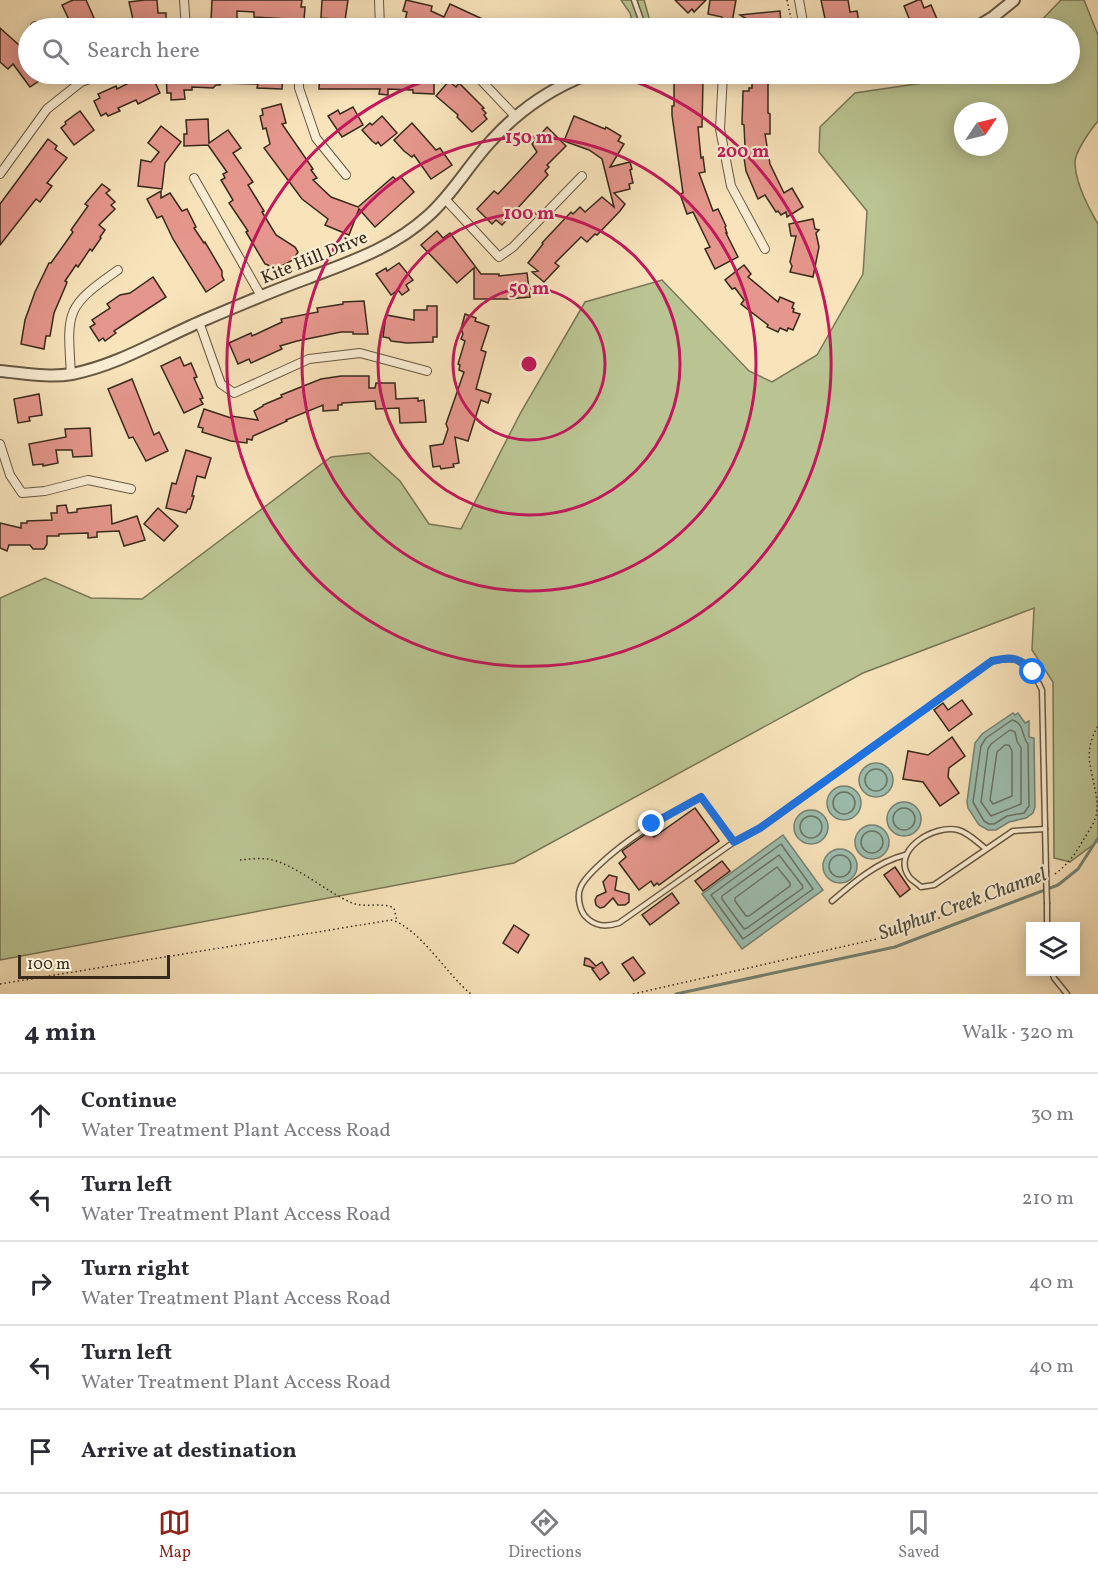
<!DOCTYPE html>
<meta charset="utf-8">
<style>
:root{--surface:#fff;--page:#f2f2f3;--text:#2b2b33;--muted:#7c7c81;--line:#e1e1e2;--accent:#8f2418}
body{margin:0;font-family:Vollkorn,serif;background:var(--page);color:var(--text)}
.controls{position:absolute;right:18px;bottom:18px;display:grid;overflow:hidden;border-radius:0px;box-shadow:0 3px 15px #0003}
.controls button{width:54px;height:54px;display:grid;place-items:center;padding:0;border:0;border-bottom:2px solid var(--line);background:var(--surface);color:var(--text);font:30px sans-serif}
.compass{position:absolute;left:954px;top:102px;width:54px;height:54px;border-radius:50%;background:var(--surface);box-shadow:0 3px 15px #0003;rotate:55deg}
.scale{position:absolute;left:18px;bottom:15px;width:152px;box-sizing:border-box;padding-left:6px;border:3px solid #37291a;border-top:0;font-size:16px;line-height:21px;white-space:nowrap;color:#37291a;-webkit-text-stroke:4px #faedd3;paint-order:stroke}
.stop{position:absolute;width:18px;height:18px;margin:-14px;border:4px solid #1a73e8;border-radius:50%;background:#fff}
.stop.end{background:#1a73e8;border-color:#fff;box-shadow:0 2px 6px #0008}
.list{margin:0;padding:0;list-style:none}
h2{display:flex;justify-content:space-between;align-items:center;height:78px;margin:0;padding:0 24px;font-size:26px}
h2 small{font-size:20px;font-weight:400;color:var(--muted)}
.list li{display:grid;grid-template-columns:39px 1fr auto;gap:18px;align-items:center;box-sizing:border-box;height:84px;padding:0 24px;border-top:2px solid var(--line)}
.list b{display:block;font-size:22px;white-space:nowrap}
.list p{margin:0;font-size:20px;white-space:nowrap;color:var(--muted)}
.list em{font-size:20px;font-style:normal;color:var(--muted)}
.icon{flex:none;width:33px;height:33px;fill:none;stroke:currentColor;stroke-width:2;stroke-linecap:round;stroke-linejoin:round}
.map{position:relative;flex:none;width:1098px;height:994px;overflow:hidden}
.search{position:absolute;background:var(--surface);box-shadow:0 3px 15px #0003;left:18px;right:18px;top:18px;height:66px;display:flex;align-items:center;gap:15px;box-sizing:border-box;padding:0 21px;border-radius:33px;color:var(--muted);font-size:22px}
.sheet{height:498px;background:var(--surface)}
nav{display:flex;justify-content:space-around;align-items:center;box-sizing:border-box;height:84px;border-top:2px solid var(--line);background:var(--surface);font-size:16px;color:var(--muted)}
nav a{display:grid;justify-items:center;gap:3px}
nav .on{color:var(--accent)}
.map>svg:first-child{display:block}
</style>
<div class="map">
<svg width="1098" height="994" viewBox="0 0 1098 994">
<rect width="100%" height="100%" fill="#f8e3bb"/>
<filter id="stains"><feTurbulence type="fractalNoise" baseFrequency=".00333" numOctaves="4"/><feColorMatrix values="0 0 0 0 .2 0 0 0 0 .09 0 0 0 0 .02 0 0 0 .5 -.17"/></filter>
<radialGradient id="worn" r=".72"><stop offset=".6" stop-color="#630" stop-opacity="0"/><stop offset="1" stop-color="#630" stop-opacity=".3"/></radialGradient>
<g fill="#bac492" stroke="#787656" stroke-width="1.5" fill-rule="evenodd">
<polygon points="621,0 644,0 652,28 634,28 630,13"/>
<path d="M 1061,0 L 1084,0 L 1098,35 L 1098,121 C 1091,129 1075,152 1075,162 C 1075,182 1088,207 1098,224 L 1098,841 L 1070,862 L 1054,858 L 1053,682 L 1032,650 L 1034,608 L 863,673 L 514,863 L 0,960 L 0,598 L 45,578 L 91,598 L 142,599 L 331,457 L 369,453 L 400,481 L 429,524 L 461,529 L 521,412 L 585,302 L 662,280 L 749,371 L 772,382 L 817,355 L 863,274 L 867,211 L 819,152 L 820,127 L 855,93 L 963,77 L 968,74 L 1070,74 L 1070,28 L 1034,28 ZM 963,111 L 999,111 L 999,147 L 963,147 Z"/>
</g>
<g fill="#9dbeb0" stroke="#748274" stroke-width="1.5">
<polygon points="1013,713 1015,715 1018,713 1025,723 1029,721 1029,737 1034,738 1035,807 1033,813 1026,818 1009,822 996,830 988,830 979,825 968,808 967,802 975,743 982,734"/>
<circle cx="876" cy="780" r="17"/>
<circle cx="844" cy="803" r="17"/>
<circle cx="904" cy="819" r="17"/>
<circle cx="811" cy="827" r="17"/>
<circle cx="872" cy="842" r="17"/>
<polygon points="783,835 823,890 742,949 702,894"/>
<circle cx="840" cy="866" r="17"/>
</g>
<g fill="none" stroke-linecap="round" stroke-linejoin="round">
<g stroke="#6a7465" stroke-width="1.5">
<path d="M 1012,720 C 1025,723 1021,736 1028,744 L 1029,806 L 1024,813 L 1007,816 L 994,824 L 989,824 L 984,821 L 973,802 L 981,746 L 986,738 Z"/>
<polygon points="1010,730 1015,732 1017,741 1021,748 1021,804 991,816 981,802 988,749 991,744"/>
<polygon points="1005,745 1009,745 1012,751 1012,796 993,804 990,800 997,752"/>
<circle cx="876" cy="780" r="11"/>
<circle cx="844" cy="803" r="11"/>
<circle cx="904" cy="819" r="11"/>
<circle cx="811" cy="827" r="11"/>
<circle cx="872" cy="842" r="11"/>
<polygon points="781,844 813,889 743,939 711,895"/>
<circle cx="840" cy="866" r="11"/>
<polygon points="779,855 802,885 803,888 747,928 744,929 722,899 722,896"/>
<polygon points="777,867 790,883 790,886 749,916 746,916 735,901 735,898"/>
</g>
<polyline stroke="#748274" stroke-width="3" points="676,994 895,947 1058,885 1078,869 1098,838"/>
</g>
<g fill="#e6978d" stroke="#37291a" stroke-width="1.5">
<polygon points="73,0 86,0 94,18 92,19 97,28 73,28 62,5"/>
<polygon points="145,0 157,0 158,13 166,13 166,22 134,24 129,2"/>
<polygon points="212,0 302,0 301,7 305,7 304,20 254,17 254,12 237,11 237,21 211,20"/>
<polygon points="322,0 348,0 345,20 321,18"/>
<polygon points="406,0 432,6 431,11 444,17 450,4 502,28 441,28 428,23 427,28 404,25 407,12 403,11"/>
<polygon points="675,0 706,0 694,12 692,9 688,13"/>
<polygon points="710,0 736,0 731,28 721,27 722,17 708,14"/>
<polygon points="821,0 848,0 850,12 857,11 860,28 827,28"/>
<polygon points="918,0 921,0 924,8 931,5 937,19 913,28 904,6"/>
<polygon points="780,11 781,24 774,25 775,28 751,28 750,21 740,15"/>
<polygon points="0,28 28,53 28,74 49,74 30,87 13,64 8,69 0,62"/>
<polygon points="142,74 151,74 160,93 138,104 136,100 118,108 120,111 108,116 106,113 101,116 94,101 100,98 98,94 116,86 117,89 133,81 135,77"/>
<polygon points="166,74 283,74 282,89 257,88 258,84 221,83 220,85 216,85 213,88 192,87 192,90 184,90 185,99 171,100 171,93 167,93"/>
<polygon points="320,74 434,74 434,94 413,93 413,90 388,89 388,95 379,94 380,89 319,89"/>
<polygon points="674,74 695,74 695,80 703,80 702,127 698,127 701,158 703,157 705,172 699,173 713,211 718,209 726,226 725,227 727,233 726,233 738,257 715,269 705,249 710,247 693,212 687,214 680,194 683,193 672,115 672,106 674,106"/>
<polygon points="449,81 456,87 459,83 484,108 482,109 486,113 484,115 487,119 472,132 457,117 458,115 436,96"/>
<polygon points="752,81 768,82 768,113 770,114 770,134 765,134 770,164 784,193 792,188 803,207 787,217 786,212 781,215 778,211 776,212 765,195 758,199 746,171 743,151 745,147 744,125 742,124 743,91 749,91 749,88 752,88"/>
<polygon points="281,104 286,123 282,124 313,169 311,170 317,178 313,180 331,197 358,207 393,177 397,180 401,177 414,192 375,227 359,209 349,235 325,225 328,219 302,199 264,148 270,144 266,128 263,129 260,116 263,115 262,109"/>
<polygon points="353,107 363,125 342,137 328,116 338,110 340,114"/>
<polygon points="80,111 94,130 74,145 61,128 66,124 65,122"/>
<polygon points="382,116 397,133 381,146 378,142 376,144 372,141 362,130 370,123 372,125"/>
<polygon points="574,116 605,129 606,127 621,136 618,141 624,144 610,167 630,162 632,169 630,170 633,183 629,184 630,189 614,193 625,204 620,211 597,235 595,234 587,242 581,237 555,263 559,266 544,282 532,272 538,271 528,263 543,244 542,243 571,212 573,214 580,207 585,212 602,197 614,207 602,159 589,150 564,141"/>
<polygon points="208,119 209,143 228,130 241,148 233,153 253,182 248,185 264,211 262,212 276,235 295,247 298,252 293,260 272,271 268,265 265,264 246,232 248,231 229,203 233,200 221,180 225,178 223,174 227,172 208,145 184,146 184,134 187,134 186,120"/>
<polygon points="412,123 436,150 440,148 452,165 431,179 414,155 412,157 404,151 394,140"/>
<polygon points="161,126 181,142 165,163 162,189 138,186 141,160 151,162 159,152 148,143"/>
<polygon points="547,127 566,146 547,165 549,167 545,171 548,175 515,211 502,225 496,220 492,224 477,209 494,191 498,194 537,152 532,144"/>
<polygon points="48,139 57,146 55,149 67,158 47,183 52,186 40,202 36,199 0,245 0,204"/>
<polygon points="102,184 110,190 106,193 115,202 111,205 115,209 99,225 105,230 100,237 101,238 92,251 90,249 78,267 76,265 65,281 67,282 66,285 54,313 50,336 46,336 44,349 21,344 25,320 35,292 49,263 51,263 73,232 71,230 88,206 85,204"/>
<polygon points="161,191 161,198 170,193 182,211 187,209 196,227 194,228 204,243 205,242 222,271 222,276 224,280 206,292 173,239 162,216 157,218 147,199"/>
<polygon points="813,219 815,229 819,230 816,233 819,247 813,277 790,272 792,266 790,262 796,236 791,236 789,224"/>
<polygon points="437,231 443,238 450,233 481,274 499,274 499,276 527,273 530,297 508,299 474,299 474,268 457,283 421,245"/>
<polygon points="399,263 413,280 406,285 409,290 402,295 398,290 391,295 376,274 386,268 387,271"/>
<polygon points="744,265 751,274 748,277 778,302 780,297 794,303 792,308 794,309 793,312 800,314 793,330 788,328 787,331 780,328 778,332 767,327 768,325 741,304 744,300 735,288 732,289 725,280"/>
<polygon points="153,277 166,297 120,327 114,331 116,333 105,341 103,338 99,341 90,327 95,324 92,320 110,308 107,304 120,295 130,293"/>
<polygon points="364,301 368,334 353,334 353,332 341,332 297,341 280,346 282,349 251,363 249,359 238,364 229,343 251,333 252,336 282,322 281,319 318,312 317,308 343,304 343,302"/>
<polygon points="427,306 437,306 437,337 433,337 433,342 407,343 391,341 389,338 383,337 386,315 414,320 414,310 427,310"/>
<polygon points="465,314 476,318 475,321 489,326 481,350 486,352 476,389 491,394 488,403 481,400 468,441 455,437 459,463 453,464 454,467 441,469 440,466 433,467 430,446 443,444 448,429 446,424 464,372 459,370 460,365 458,364 465,341 461,339 463,334 461,329"/>
<polygon points="180,357 184,366 191,363 197,377 194,378 203,398 200,399 203,404 184,413 161,366"/>
<polygon points="341,376 369,376 369,388 375,388 376,383 395,383 396,399 418,398 418,401 424,400 426,422 400,423 399,408 376,409 375,401 342,403 342,405 338,405 338,410 323,411 323,405 286,420 287,421 253,436 252,440 247,439 247,443 231,441 202,432 203,428 198,427 204,409 231,418 231,416 258,420 254,411 263,406 263,405 282,397 281,395 321,379"/>
<polygon points="132,379 154,435 159,432 168,451 146,461 133,437 129,438 108,389"/>
<polygon points="39,394 42,415 29,417 30,421 18,423 14,399"/>
<polygon points="90,428 92,456 73,457 72,450 56,450 58,463 43,466 43,464 33,465 29,444 66,437 65,429"/>
<polygon points="186,450 211,458 205,478 197,476 192,496 194,496 190,509 188,509 186,513 166,508 172,483 176,484"/>
<polygon points="66,505 68,513 77,512 77,509 111,505 112,524 137,516 145,540 124,546 119,531 97,532 97,537 88,538 88,533 59,534 59,536 47,536 47,544 44,549 33,549 30,545 9,545 7,551 0,548 0,523 21,528 21,523 27,523 27,521 52,520 51,513 57,513 57,506"/>
<polygon points="158,508 178,526 164,541 144,524"/>
<polygon points="962,700 972,714 949,731 934,710 943,703 948,710"/>
<polygon points="952,737 965,756 949,768 948,777 959,793 940,806 923,782 903,779 908,751 928,755"/>
<polygon points="695,808 719,841 659,885 657,883 654,886 651,881 639,890 619,863 626,857 622,851 650,831 654,837"/>
<polygon points="722,861 730,871 703,891 695,881"/>
<polygon points="895,867 910,889 900,897 884,875"/>
<polygon points="609,875 617,877 615,890 629,894 629,902 625,905 618,905 613,898 604,907 600,908 596,905 595,900 597,896 606,892 603,882"/>
<polygon points="672,893 679,903 650,925 642,915"/>
<polygon points="514,925 529,935 518,953 503,943"/>
<polygon points="633,957 645,973 634,981 622,964"/>
<polygon points="585,958 589,959 596,966 602,962 609,973 600,980 592,969 594,968 584,965"/>
</g>
<g fill="none" stroke-linecap="round" stroke-linejoin="round">
<defs>
<g id="service">
<polyline points="634,0 644,28"/>
<path d="M 734,842 L 701,797 C 664,817 628,837 597,867 C 591,873 582,881 580,889 C 577,897 580,910 585,916 C 595,927 606,927 619,923 L 734,842 L 760,828 L 992,661 C 1023,654 1029,663 1042,690 L 1046,871"/>
<path d="M 986,849 C 977,842 969,833 958,830 C 934,824 889,851 910,878 C 913,881 918,884 921,887 L 934,885 L 1013,831 L 1045,829"/>
<path d="M 832,901 C 854,882 877,862 905,855"/>
<polyline points="1047,904 1047,927"/>
<polyline points="1052,972 1054,978 1067,994"/>
</g>
<g id="minor">
<polyline points="184,0 186,28"/>
<polyline points="379,0 380,28"/>
<polyline points="799,0 804,28"/>
<polyline points="35,26 37,28"/>
<polyline points="299,74 299,88 316,138 346,175"/>
<polyline points="475,74 515,116"/>
<polyline points="723,74 720,129 731,186 765,249"/>
<polyline points="0,174 47,109 81,82 104,74"/>
<polyline points="194,178 261,296"/>
<polyline points="445,199 499,257 513,247 582,176"/>
<polyline points="199,322 221,384 234,393 309,359 360,353 427,371"/>
<path d="M 71,374 C 67,311 65,307 118,270"/>
<polyline points="0,444 10,475 22,493 45,491 88,480 131,489"/>
</g>
<g id="tertiary">
<polyline points="975,28 993,17 1014,0"/>
<path d="M 0,371 C 23,373 49,378 72,374 C 118,365 160,339 202,321 C 237,306 272,291 308,278 C 350,262 393,248 428,216 C 453,194 469,164 492,140 C 518,111 552,88 588,74"/>
</g>
</defs>
<use href="#service" stroke="#675842" stroke-width="7"/>
<use href="#minor" stroke="#675842" stroke-width="10"/>
<use href="#tertiary" stroke="#675842" stroke-width="14"/>
<g stroke="#37291a" stroke-width="1.5" stroke-dasharray="1.5 3" stroke-linecap="butt">
<polyline points="787,0 793,28"/>
<path d="M 240,860 C 249,859 259,858 268,859 C 294,863 326,892 352,903 C 365,908 382,902 394,908 L 397,921"/>
<path d="M 1055,874 C 1067,865 1075,855 1082,842 C 1088,832 1097,821 1097,808 C 1097,776 1079,758 1098,726"/>
<path d="M 0,984 L 391,920 C 419,927 447,975 471,994"/>
<polyline points="633,994 890,936 1037,882"/>
</g>
<use href="#service" stroke="#faedd3" stroke-width="4"/>
<use href="#minor" stroke="#faedd3" stroke-width="8"/>
<use href="#tertiary" stroke="#faedd3" stroke-width="10"/>
<defs>
<polyline id="service-bridge" points="1046,871 1047,904"/>
</defs>
<use href="#service-bridge" stroke="#675842" stroke-width="7" stroke-linecap="butt"/>
<use href="#service-bridge" stroke="#faedd3" stroke-width="4"/>
</g>
<g fill="none" stroke-linecap="round" stroke-linejoin="round">
<path stroke="#1a73e8" stroke-width="8" d="M 652,824 L 701,797 L 734,842 L 760,828 L 992,661 C 1013,656 1017,657 1033,672"/>
</g>
<g fill="none" stroke="#c2185b" stroke-width="3">
<circle cx="529" cy="364" r="76"/>
<circle cx="529" cy="364" r="151"/>
<circle cx="529" cy="364" r="227"/>
<path d="M612 74A302 302 0 1 1 446 74"/>
</g>
<g text-anchor="middle" stroke-width="4.5" stroke-linejoin="round" paint-order="stroke">
<g font-size="18" fill="#37291a" stroke="#faedd3">
<text transform="translate(314 257) rotate(-22)" y="6">Kite Hill Drive</text>
</g>
<g font-size="20" font-style="italic" fill="#504e40" stroke="#faedd3">
<text transform="translate(962 903) rotate(-20)" y="7">Sulphur Creek Channel</text>
</g>
</g>
<circle cx="529" cy="364" r="9" fill="#c2185b" stroke="#faedd3" stroke-width="3"/>
<g font-size="18" text-anchor="middle" font-weight="bold" fill="#c2185b" stroke="#faedd3" stroke-width="4.5" stroke-linejoin="round" paint-order="stroke">
<text x="529" y="143">150 m</text>
<text x="743" y="157">200 m</text>
<text x="529" y="219">100 m</text>
<text x="529" y="294">50 m</text>
</g>
<rect width="100%" height="100%" filter="url(#stains)"/>
<rect width="100%" height="100%" fill="url(#worn)"/>
</svg>
<div class="controls">
<button><svg class="icon" aria-label="layers" viewBox="0 0 24 24"><path d="M12 4l9 5-9 5-9-5zM3 14l9 5 9-5"/></svg></button>
</div>
<svg class="compass" viewBox="-18 -18 36 36"><path d="M0-13l5 13h-10z" fill="#e53935"/><path d="M0 13l5-13h-10z" fill="#7c7c81"/></svg>
<div class="scale">100 m</div>
<div class="stop" style="left:1033px;top:672px"></div>
<div class="stop end" style="left:652px;top:824px"></div>
<div class="search"><svg class="icon" aria-label="search" viewBox="0 0 24 24"><circle cx="10" cy="10" r="6"/><path d="M15 15l6 6"/></svg>Search here</div>
</div>
<section class="sheet">
<h2>4 min<small>Walk · 320 m</small></h2>
<ul class="list">
<li><svg class="icon" aria-label="ahead" viewBox="0 0 24 24"><path d="M12 20V5M6 11l6-6 6 6"/></svg><div><b>Continue</b><p>Water Treatment Plant Access Road</p></div><em>30 m</em></li>
<li><svg class="icon" aria-label="left" viewBox="0 0 24 24"><path d="M17 20v-9H6M10 6l-5 5 5 5"/></svg><div><b>Turn left</b><p>Water Treatment Plant Access Road</p></div><em>210 m</em></li>
<li><svg class="icon" aria-label="right" viewBox="0 0 24 24"><path d="M7 20v-9h11M14 6l5 5-5 5"/></svg><div><b>Turn right</b><p>Water Treatment Plant Access Road</p></div><em>40 m</em></li>
<li><svg class="icon" aria-label="left" viewBox="0 0 24 24"><path d="M17 20v-9H6M10 6l-5 5 5 5"/></svg><div><b>Turn left</b><p>Water Treatment Plant Access Road</p></div><em>40 m</em></li>
<li><svg class="icon" aria-label="arrive" viewBox="0 0 24 24"><path d="M6 21V4h12l-3 4 3 4H6"/></svg><div><b>Arrive at destination</b></div></li>
</ul>
</section>
<nav>
<a class="on"><svg class="icon" aria-label="map" viewBox="0 0 24 24"><path d="M3 6l6-2 6 2 6-2v14l-6 2-6-2-6 2zM9 4v14M15 6v14"/></svg>Map</a>
<a><svg class="icon" aria-label="directions" viewBox="0 0 24 24"><path d="M12 3l9 9-9 9-9-9zM9 14v-3h6M13 9l2 2-2 2"/></svg>Directions</a>
<a><svg class="icon" aria-label="saved" viewBox="0 0 24 24"><path d="M7 4h10v16l-5-4-5 4z"/></svg>Saved</a>
</nav>
